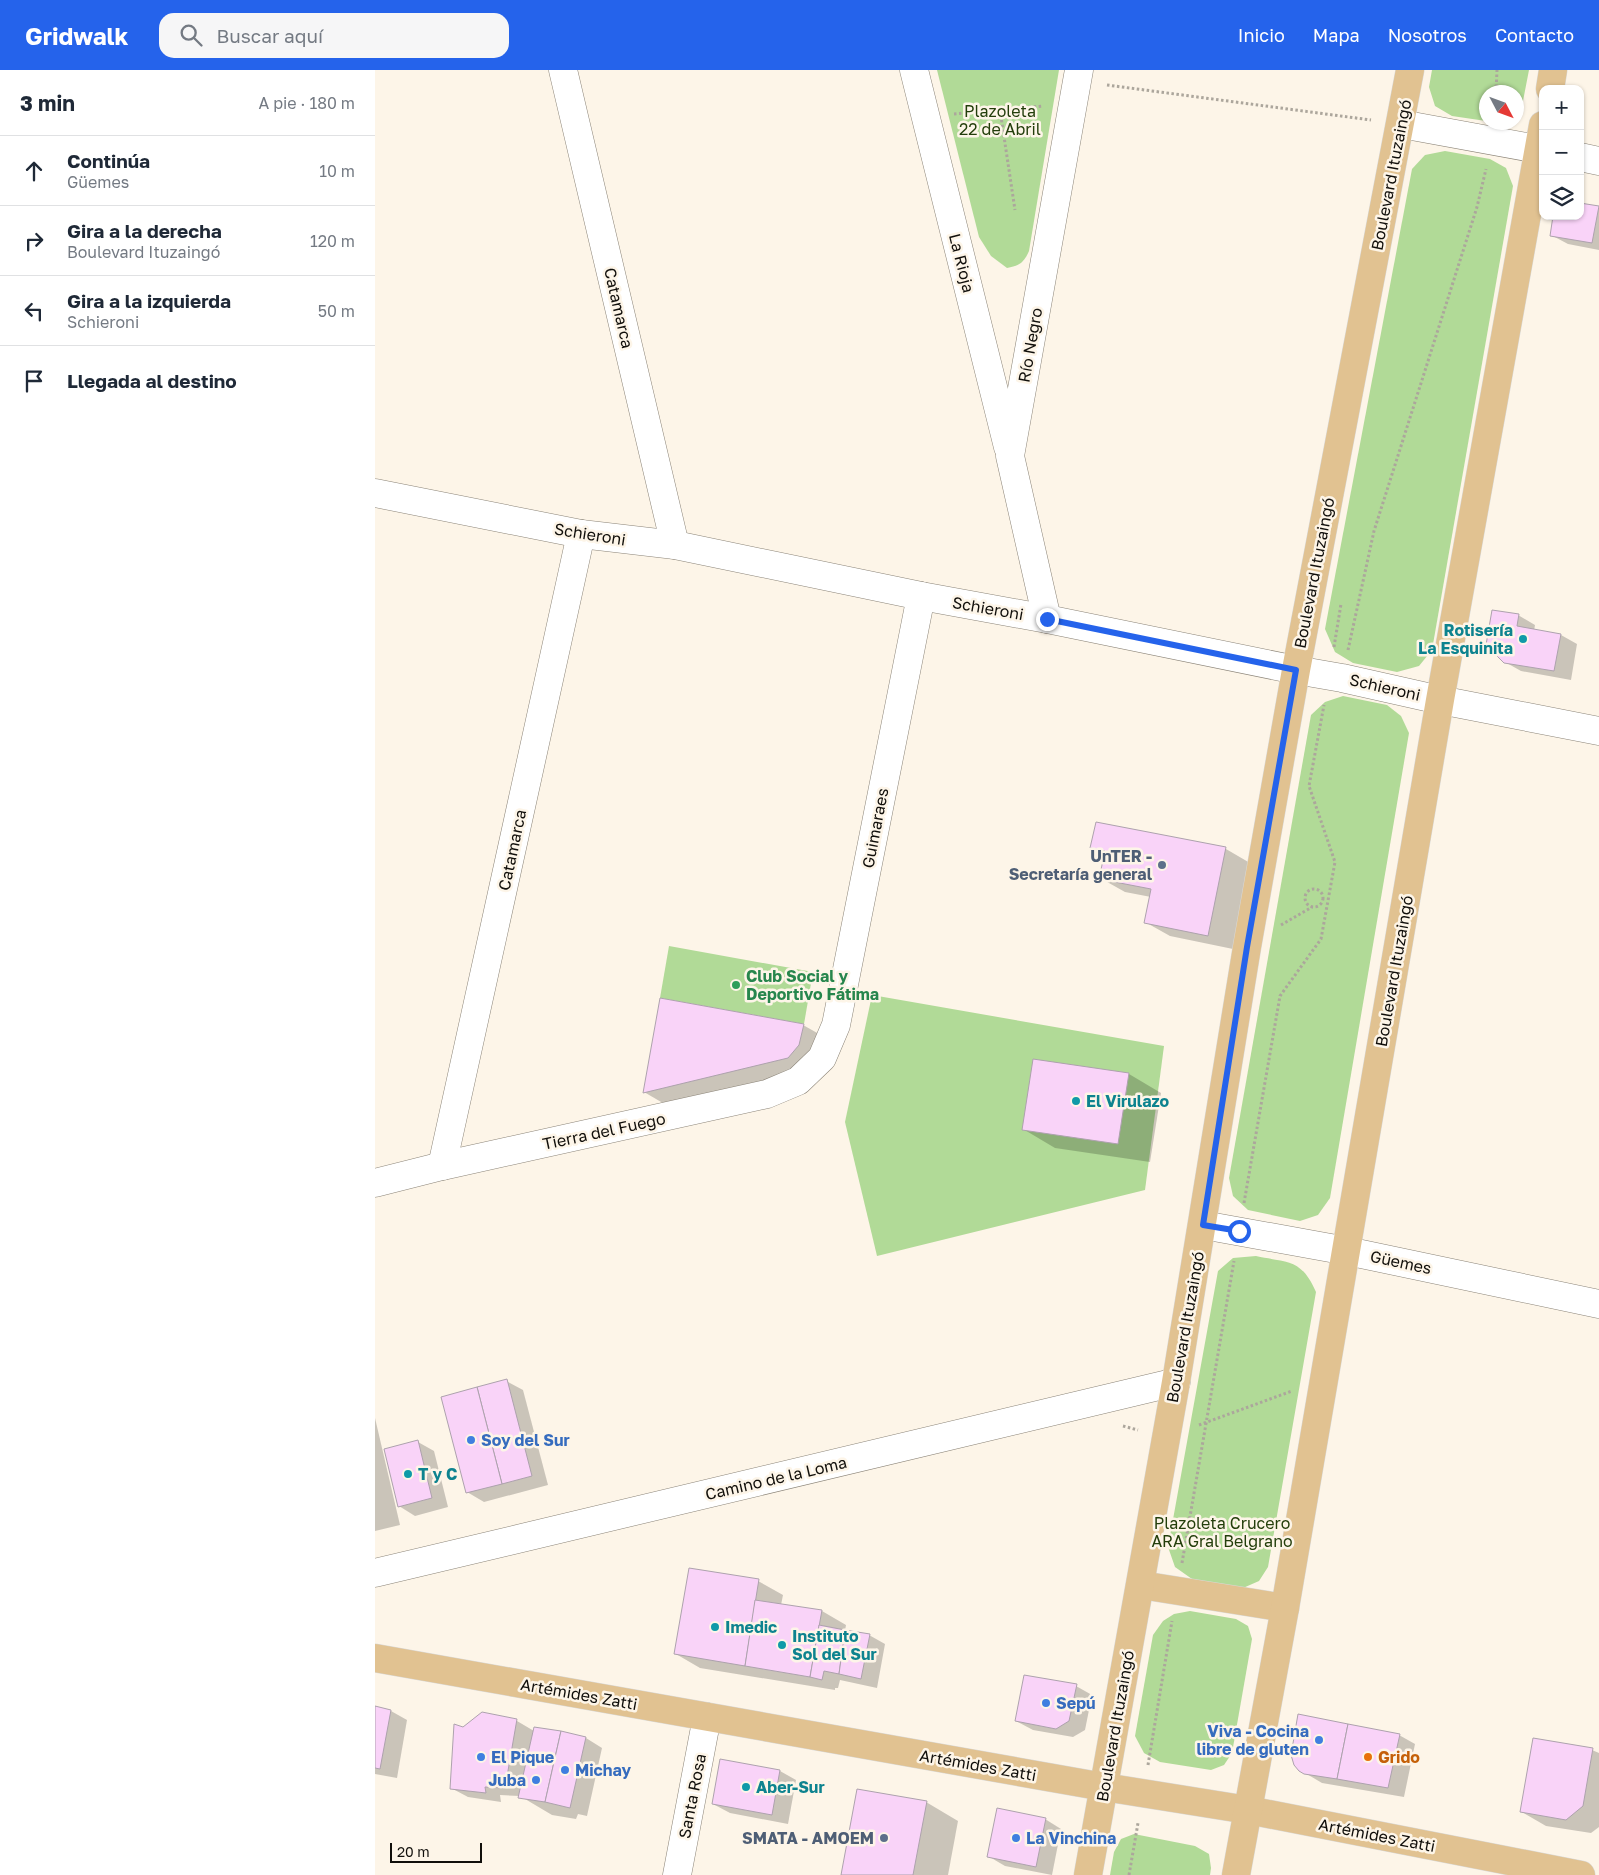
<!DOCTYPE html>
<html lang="es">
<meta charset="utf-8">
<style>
:root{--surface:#fff;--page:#f6f6f7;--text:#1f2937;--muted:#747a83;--line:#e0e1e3;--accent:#2563eb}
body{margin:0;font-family:"Golos Text",sans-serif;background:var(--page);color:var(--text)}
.controls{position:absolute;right:15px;top:15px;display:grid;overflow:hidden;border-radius:10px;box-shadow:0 1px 4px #0004}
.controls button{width:45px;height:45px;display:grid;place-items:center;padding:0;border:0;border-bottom:1px solid var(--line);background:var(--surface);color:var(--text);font:25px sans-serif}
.compass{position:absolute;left:1104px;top:15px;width:45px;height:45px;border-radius:50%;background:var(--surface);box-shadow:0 1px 4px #0004;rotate:131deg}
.scale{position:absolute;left:15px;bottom:12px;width:92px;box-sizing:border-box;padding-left:5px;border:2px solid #110f0b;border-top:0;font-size:14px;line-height:18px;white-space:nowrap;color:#110f0b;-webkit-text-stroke:4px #fdf5e8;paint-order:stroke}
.stop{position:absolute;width:15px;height:15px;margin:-11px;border:4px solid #2563eb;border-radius:50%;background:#fff}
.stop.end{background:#2563eb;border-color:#fff;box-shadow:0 1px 5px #0008}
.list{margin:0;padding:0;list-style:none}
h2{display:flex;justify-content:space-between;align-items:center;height:65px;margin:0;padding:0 20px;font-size:21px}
h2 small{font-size:16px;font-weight:400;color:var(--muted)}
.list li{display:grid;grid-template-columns:32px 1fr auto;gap:15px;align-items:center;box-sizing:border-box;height:70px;padding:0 20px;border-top:1px solid var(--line)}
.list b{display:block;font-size:19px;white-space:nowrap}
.list p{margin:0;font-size:16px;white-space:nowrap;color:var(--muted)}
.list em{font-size:16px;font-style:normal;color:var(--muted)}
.icon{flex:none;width:28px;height:28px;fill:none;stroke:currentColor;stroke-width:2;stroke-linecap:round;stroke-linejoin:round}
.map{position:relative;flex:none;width:1224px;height:1805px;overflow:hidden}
header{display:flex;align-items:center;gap:30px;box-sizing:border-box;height:70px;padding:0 25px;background:var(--accent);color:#fff}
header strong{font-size:24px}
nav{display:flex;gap:28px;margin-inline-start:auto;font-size:18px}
.search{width:350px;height:45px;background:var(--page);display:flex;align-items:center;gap:12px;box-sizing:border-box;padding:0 18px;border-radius:15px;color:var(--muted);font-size:19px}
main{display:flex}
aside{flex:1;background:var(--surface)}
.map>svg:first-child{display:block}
</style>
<header>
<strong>Gridwalk</strong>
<div class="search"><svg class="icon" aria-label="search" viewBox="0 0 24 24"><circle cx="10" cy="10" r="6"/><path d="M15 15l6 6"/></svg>Buscar aquí</div>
<nav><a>Inicio</a><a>Mapa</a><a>Nosotros</a><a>Contacto</a></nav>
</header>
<main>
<aside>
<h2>3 min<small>A pie · 180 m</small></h2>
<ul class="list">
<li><svg class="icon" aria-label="ahead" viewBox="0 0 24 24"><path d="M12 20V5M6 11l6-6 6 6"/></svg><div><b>Continúa</b><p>Güemes</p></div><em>10 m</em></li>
<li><svg class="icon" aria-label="right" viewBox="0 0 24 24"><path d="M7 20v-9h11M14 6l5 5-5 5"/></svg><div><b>Gira a la derecha</b><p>Boulevard Ituzaingó</p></div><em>120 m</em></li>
<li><svg class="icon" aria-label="left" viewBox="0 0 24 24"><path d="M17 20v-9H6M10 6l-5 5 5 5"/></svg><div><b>Gira a la izquierda</b><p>Schieroni</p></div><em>50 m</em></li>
<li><svg class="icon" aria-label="arrive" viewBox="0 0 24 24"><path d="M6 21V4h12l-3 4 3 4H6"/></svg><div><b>Llegada al destino</b></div></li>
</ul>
</aside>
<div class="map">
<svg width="1224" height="1805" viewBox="0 0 1224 1805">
<rect width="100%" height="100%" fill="#fdf5e8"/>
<g fill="#b1da97">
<path d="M 562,0 L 684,0 L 654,181 C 649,192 645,196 632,198 L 616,186 L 604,167 Z"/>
<polygon points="1057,0 1154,0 1148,31 1142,39 1142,22 1112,22 1111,51 1077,46 1060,36 1054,17"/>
<polygon points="1070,81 1115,89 1131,98 1138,116 1057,580 1044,596 1022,602 978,593 960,582 950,559 1037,99 1050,85"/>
<polygon points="968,626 1012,635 1026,646 1034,663 955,1128 943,1145 925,1151 873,1140 858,1126 854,1108 936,645 950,632"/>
<polygon points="294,876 438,902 429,954 285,928"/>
<polygon points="497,925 789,976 770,1120 502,1186 470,1052"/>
<path d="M 881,1186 C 913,1193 926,1188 941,1222 L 893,1497 L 884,1511 L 868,1518 L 817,1509 L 800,1497 L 793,1477 L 843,1201 L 858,1188 Z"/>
<polygon points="815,1541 861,1549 873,1556 877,1569 857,1683 849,1695 836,1700 785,1692 769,1683 760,1666 778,1565 788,1551 799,1544"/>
<polygon points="759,1764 820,1776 834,1784 836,1798 835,1805 735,1805 739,1782 746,1769"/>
</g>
<g fill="#0003">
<polygon points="1205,134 1224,138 1224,180 1193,174 1176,165 1205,146"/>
<polygon points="1143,545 1160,555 1159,561 1186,565 1202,574 1196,610 1146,601 1130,592"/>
<polygon points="716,778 851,779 875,793 858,879 795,866 770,852 776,827 750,822 725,808 730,786"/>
<polygon points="428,955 453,969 438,1002 293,1036 269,1022"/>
<polygon points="659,990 754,1004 786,1023 775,1092 680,1078 648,1059"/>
<polygon points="131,1311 148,1320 173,1415 109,1432 92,1422"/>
<polygon points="0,1348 25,1455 0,1461"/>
<polygon points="43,1372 59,1381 73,1437 40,1446 24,1436"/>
<polygon points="383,1511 408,1525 406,1535 447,1541 471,1555 470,1561 494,1565 510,1574 502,1618 465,1610 463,1618 460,1618 460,1620 325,1598 301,1584"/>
<polygon points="701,1616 717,1625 710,1660 698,1667 658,1660 641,1651"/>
<polygon points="0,1638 16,1641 32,1650 22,1708 0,1704"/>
<polygon points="142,1651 159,1661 211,1668 227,1678 212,1746 203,1744 201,1749 177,1745 145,1726 125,1725 126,1732 93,1727 76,1718 89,1659"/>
<polygon points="1024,1665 1040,1674 1029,1727 947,1713 925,1700"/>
<polygon points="1217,1680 1224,1683 1224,1757 1216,1763 1171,1756 1147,1742"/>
<polygon points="405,1701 421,1710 413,1754 355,1743 338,1734"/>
<polygon points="551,1732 583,1751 573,1805 467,1805"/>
<polygon points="670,1749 686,1759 677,1805 630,1796 613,1786"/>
</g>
<g fill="#f9d3f8" stroke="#ada2ad">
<polygon points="1205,133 1224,136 1217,173 1175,166 1178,146 1205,146"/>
<polygon points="1117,540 1144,544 1142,556 1186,564 1179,601 1129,593 1111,575"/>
<polygon points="721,752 851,777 833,866 769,853 776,819 724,809 730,781 715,778"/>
<polygon points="285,928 429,954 424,975 413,988 268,1023"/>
<polygon points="658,989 754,1003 743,1074 647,1060"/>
<polygon points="132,1309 157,1406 127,1414 102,1317"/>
<polygon points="102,1317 127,1414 91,1423 66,1327"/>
<polygon points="43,1370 57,1428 23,1437 9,1379"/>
<polygon points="314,1498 384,1509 370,1596 299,1584"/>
<polygon points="380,1530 447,1540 435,1607 370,1596"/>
<polygon points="444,1555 470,1560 464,1604 449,1601 447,1610 435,1607"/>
<polygon points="470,1560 495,1564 486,1609 464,1604"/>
<polygon points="649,1605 702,1614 694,1651 681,1659 640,1651"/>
<polygon points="0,1636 16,1640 5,1699 0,1698"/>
<polygon points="107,1642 142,1649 130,1718 110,1717 111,1723 75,1719 79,1654 88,1657"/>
<polygon points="923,1644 973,1654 962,1709 929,1704 924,1701 919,1695 916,1685"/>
<polygon points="973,1654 1025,1664 1013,1718 962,1709"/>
<polygon points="159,1657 186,1661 170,1732 143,1728"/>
<polygon points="186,1661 211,1667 195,1738 170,1732"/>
<polygon points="1158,1668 1218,1678 1208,1736 1191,1750 1145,1742"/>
<polygon points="345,1689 405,1700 397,1745 337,1734"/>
<polygon points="482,1719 552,1731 538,1805 466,1805"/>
<polygon points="622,1738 671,1748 661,1797 612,1787"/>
</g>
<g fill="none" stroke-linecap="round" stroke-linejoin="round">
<defs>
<g id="minor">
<polyline points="188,0 300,475"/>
<polyline points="539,0 633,377"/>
<polyline points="1026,54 1168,80"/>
<polyline points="1205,87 1224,91"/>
<polyline points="0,423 206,464 300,475 546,526 672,549 921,600 967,608 1065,630 1224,661"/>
<polyline points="672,549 635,386 704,0"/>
<polyline points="67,1096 206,464"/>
<polyline points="0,1113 67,1096 392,1024 423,1011 447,988 461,955 546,526"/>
<polyline points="828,1155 972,1181 1224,1234"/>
<polyline points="0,1503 801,1312"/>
<polyline points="302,1805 332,1647"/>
</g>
<g id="major">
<polyline points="1175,19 1178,0"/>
<polyline points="766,1515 910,1538"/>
<polyline points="0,1588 729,1717 873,1740 1206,1805"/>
<polyline points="713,1805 801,1312 872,877 921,600 1035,0"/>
<polyline points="861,1805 910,1538 1065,630 1168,55"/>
</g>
</defs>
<use href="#minor" stroke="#8b8478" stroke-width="29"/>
<use href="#major" stroke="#d9d9d8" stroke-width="29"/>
<g stroke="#aca69c" stroke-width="3" stroke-dasharray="2.5 2.5" stroke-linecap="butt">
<polyline points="732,15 996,50"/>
<polyline points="1121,22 1122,0"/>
<polyline points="625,40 640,140"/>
<polyline points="579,44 668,36"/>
<polyline points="959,577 966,534"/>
<polyline points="973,580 999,461 1102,137 1111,99"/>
<circle cx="939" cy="828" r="9"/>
<polyline points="906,855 937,837"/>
<polyline points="869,1133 905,926 946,869 960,792 934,716 949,635"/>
<polyline points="824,1355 917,1321"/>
<polyline points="748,1356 763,1360"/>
<polyline points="807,1493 859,1191"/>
<polyline points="773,1695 797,1551"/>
<polyline points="754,1805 763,1753"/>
</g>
<use href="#minor" stroke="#fff" stroke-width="28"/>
<use href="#major" stroke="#e1c291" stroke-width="28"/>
</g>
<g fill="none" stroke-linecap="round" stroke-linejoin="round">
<polyline stroke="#2563eb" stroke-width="6" points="672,549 921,600 872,877 828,1155 864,1161"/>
</g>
<g fill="#0f9aa8" stroke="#fdf5e8" stroke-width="2">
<circle cx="1148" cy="569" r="5"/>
<circle cx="701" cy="1031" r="5"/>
<circle cx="33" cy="1404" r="5"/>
<circle cx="340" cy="1557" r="5"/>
<circle cx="407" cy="1575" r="5"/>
<circle cx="371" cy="1717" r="5"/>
</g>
<g fill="#5c6f8a" stroke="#fdf5e8" stroke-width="2">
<circle cx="787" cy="795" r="5"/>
<circle cx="509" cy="1768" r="5"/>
</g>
<circle fill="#2e9e5b" stroke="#fdf5e8" stroke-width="2" cx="361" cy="915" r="5"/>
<g fill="#3f7fe0" stroke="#fdf5e8" stroke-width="2">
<circle cx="96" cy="1370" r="5"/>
<circle cx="671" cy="1633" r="5"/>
<circle cx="944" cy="1670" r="5"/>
<circle cx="106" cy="1687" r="5"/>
<circle cx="190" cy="1700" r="5"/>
<circle cx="161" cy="1710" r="5"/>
<circle cx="641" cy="1768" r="5"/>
</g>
<circle fill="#e8710a" stroke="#fdf5e8" stroke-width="2" cx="993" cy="1687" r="5"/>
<g text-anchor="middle" stroke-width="5" stroke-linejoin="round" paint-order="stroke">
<g font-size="16" fill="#233e0b" stroke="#fdf5e8">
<text x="625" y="47">Plazoleta<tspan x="625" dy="18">22 de Abril</tspan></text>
<text x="847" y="1459">Plazoleta Crucero<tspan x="847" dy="18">ARA Gral Belgrano</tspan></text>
</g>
<g font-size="16" fill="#110f0b" stroke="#fdf5e8">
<text transform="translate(1016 105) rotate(-79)" y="6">Boulevard Ituzaingó</text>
<text transform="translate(587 193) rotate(76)" y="6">La Rioja</text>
<text transform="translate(244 238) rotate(77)" y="6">Catamarca</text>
<text transform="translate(655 275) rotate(-80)" y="6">Río Negro</text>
<text transform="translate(215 464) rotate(9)" y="6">Schieroni</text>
<text transform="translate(939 503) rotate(-79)" y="6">Boulevard Ituzaingó</text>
<text transform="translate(613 538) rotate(10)" y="6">Schieroni</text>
<text transform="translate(1010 617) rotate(13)" y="6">Schieroni</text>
<text transform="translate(500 758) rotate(-79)" y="6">Guimaraes</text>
<text transform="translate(137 780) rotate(-78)" y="6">Catamarca</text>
<text transform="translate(1019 901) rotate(-80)" y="6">Boulevard Ituzaingó</text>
<text transform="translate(229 1061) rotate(-12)" y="6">Tierra del Fuego</text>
<text transform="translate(1026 1192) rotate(12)" y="6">Güemes</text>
<text transform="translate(810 1257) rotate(-80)" y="6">Boulevard Ituzaingó</text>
<text transform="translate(401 1408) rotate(-13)" y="6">Camino de la Loma</text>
<text transform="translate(204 1624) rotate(10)" y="6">Artémides Zatti</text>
<text transform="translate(740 1656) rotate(-80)" y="6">Boulevard Ituzaingó</text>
<text transform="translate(603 1695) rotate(10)" y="6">Artémides Zatti</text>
<text transform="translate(317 1726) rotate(-79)" y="6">Santa Rosa</text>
<text transform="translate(1002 1765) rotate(11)" y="6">Artémides Zatti</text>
</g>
<g font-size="16" font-weight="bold" fill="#0d838f" stroke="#fdf5e8" text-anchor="start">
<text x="1138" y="566" text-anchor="end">Rotisería<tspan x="1138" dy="18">La Esquinita</tspan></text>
<text x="711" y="1037">El Virulazo</text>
<text x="43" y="1410">T y C</text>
<text x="350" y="1563">Imedic</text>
<text x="417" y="1572">Instituto<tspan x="417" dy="18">Sol del Sur</tspan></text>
<text x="381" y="1723">Aber-Sur</text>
</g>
<g font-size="16" font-weight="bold" fill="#4e5e75" stroke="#fdf5e8" text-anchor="end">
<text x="777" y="792">UnTER -<tspan x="777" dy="18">Secretaría general</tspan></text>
<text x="499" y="1774">SMATA - AMOEM</text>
</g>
<g font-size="16" font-weight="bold" fill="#27864d" stroke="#fdf5e8" text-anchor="start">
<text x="371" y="912">Club Social y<tspan x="371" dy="18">Deportivo Fátima</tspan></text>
</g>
<g font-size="16" font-weight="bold" fill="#366cbe" stroke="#fdf5e8" text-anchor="start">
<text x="106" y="1376">Soy del Sur</text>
<text x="681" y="1639">Sepú</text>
<text x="934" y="1667" text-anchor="end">Viva - Cocina<tspan x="934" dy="18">libre de gluten</tspan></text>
<text x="116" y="1693">El Pique</text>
<text x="200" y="1706">Michay</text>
<text x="151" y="1716" text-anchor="end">Juba</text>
<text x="651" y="1774">La Vinchina</text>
</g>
<g font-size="16" font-weight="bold" fill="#c56008" stroke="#fdf5e8" text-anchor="start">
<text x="1003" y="1693">Grido</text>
</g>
</g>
</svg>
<div class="controls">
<button>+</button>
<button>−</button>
<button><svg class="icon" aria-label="layers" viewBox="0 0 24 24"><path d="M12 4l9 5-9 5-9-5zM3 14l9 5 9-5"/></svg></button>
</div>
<svg class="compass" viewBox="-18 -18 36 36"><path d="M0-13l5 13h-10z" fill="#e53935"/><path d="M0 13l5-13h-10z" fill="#747a83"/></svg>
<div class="scale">20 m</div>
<div class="stop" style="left:864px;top:1161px"></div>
<div class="stop end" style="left:672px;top:549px"></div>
</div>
</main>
